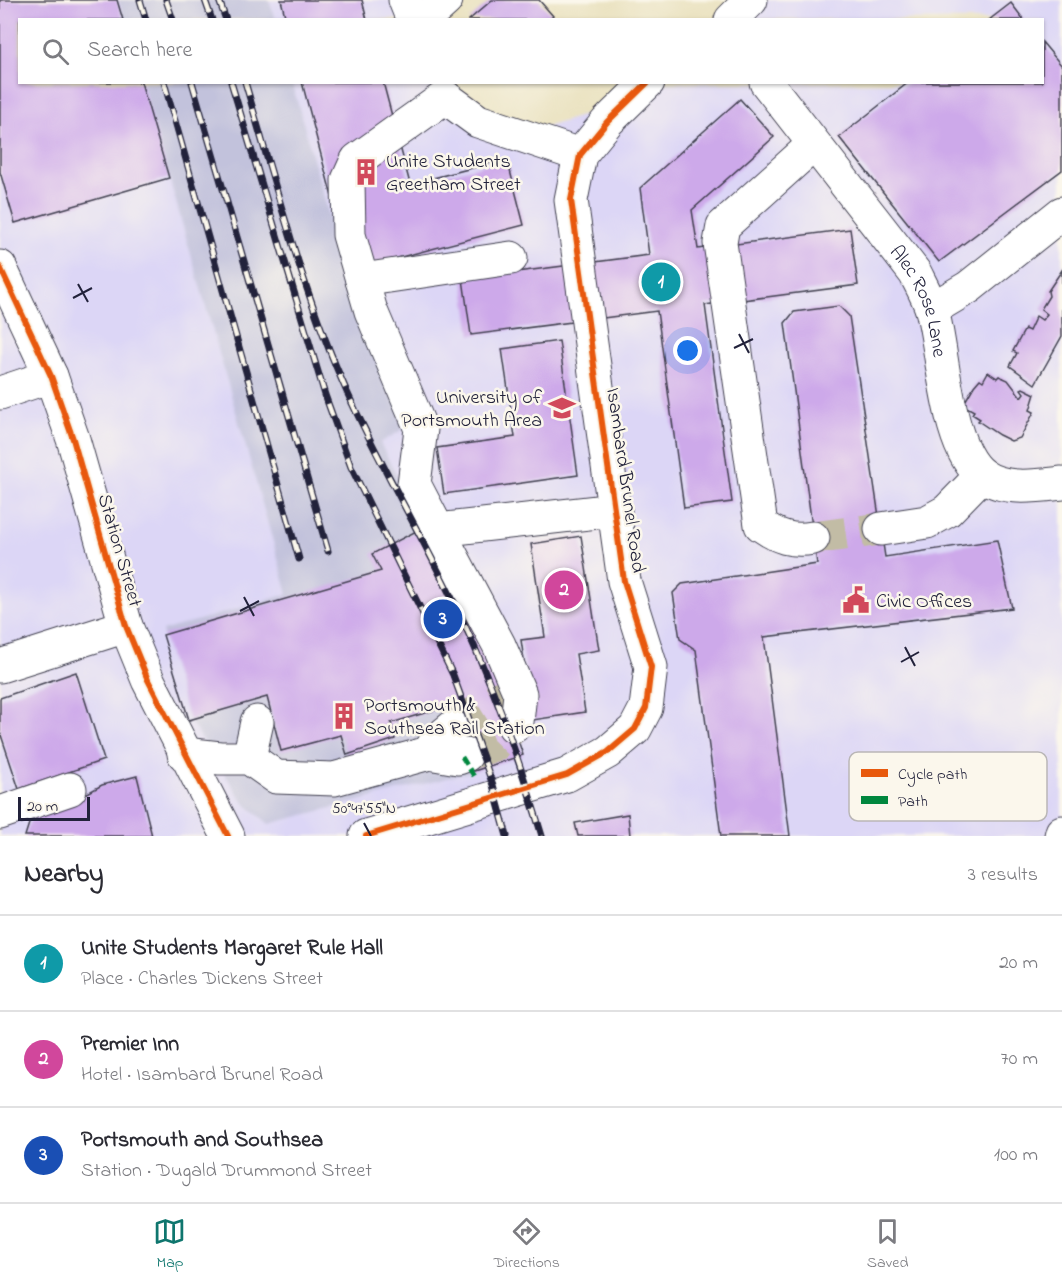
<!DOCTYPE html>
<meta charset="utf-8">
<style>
:root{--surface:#fff;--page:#f7f7f7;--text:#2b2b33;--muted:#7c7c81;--line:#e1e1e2;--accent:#0f766e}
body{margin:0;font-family:"Indie Flower",sans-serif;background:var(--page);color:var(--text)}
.scale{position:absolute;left:18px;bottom:15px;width:72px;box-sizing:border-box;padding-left:6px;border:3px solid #22223b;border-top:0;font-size:16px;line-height:21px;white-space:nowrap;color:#22223b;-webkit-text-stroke:4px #fbf7ec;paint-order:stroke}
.you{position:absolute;left:688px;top:351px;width:21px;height:21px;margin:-15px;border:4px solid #fff;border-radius:50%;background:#1a73e8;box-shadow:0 0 0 9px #1a73e833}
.badge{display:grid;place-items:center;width:39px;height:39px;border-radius:50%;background:var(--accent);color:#fff;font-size:20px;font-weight:700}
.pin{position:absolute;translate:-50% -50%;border:3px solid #fff;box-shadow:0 2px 6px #0006}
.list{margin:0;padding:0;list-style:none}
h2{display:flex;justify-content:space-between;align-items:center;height:78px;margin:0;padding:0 24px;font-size:26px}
h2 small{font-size:20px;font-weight:400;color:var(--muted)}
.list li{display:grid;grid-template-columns:39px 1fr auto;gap:18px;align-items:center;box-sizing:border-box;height:96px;padding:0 24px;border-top:2px solid var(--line)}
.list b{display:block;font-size:22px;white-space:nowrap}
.list p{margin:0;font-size:20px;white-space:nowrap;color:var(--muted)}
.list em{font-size:20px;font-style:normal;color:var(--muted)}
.icon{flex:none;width:33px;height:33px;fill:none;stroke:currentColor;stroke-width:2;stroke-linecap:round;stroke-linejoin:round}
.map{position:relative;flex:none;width:1062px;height:836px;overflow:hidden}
.search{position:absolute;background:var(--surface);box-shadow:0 2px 4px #0004;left:18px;right:18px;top:18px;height:66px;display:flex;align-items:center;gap:15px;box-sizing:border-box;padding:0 21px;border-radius:0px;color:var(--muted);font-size:22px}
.sheet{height:366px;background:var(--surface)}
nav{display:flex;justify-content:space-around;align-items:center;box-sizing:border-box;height:84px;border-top:2px solid var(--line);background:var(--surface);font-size:16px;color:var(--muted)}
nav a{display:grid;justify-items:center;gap:3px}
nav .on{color:var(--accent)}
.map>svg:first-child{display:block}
</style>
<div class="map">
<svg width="1062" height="836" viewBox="0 0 1062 836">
<rect width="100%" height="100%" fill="#fbf7ec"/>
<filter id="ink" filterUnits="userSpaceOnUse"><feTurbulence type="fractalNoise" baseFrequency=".0167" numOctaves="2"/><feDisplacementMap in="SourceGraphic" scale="12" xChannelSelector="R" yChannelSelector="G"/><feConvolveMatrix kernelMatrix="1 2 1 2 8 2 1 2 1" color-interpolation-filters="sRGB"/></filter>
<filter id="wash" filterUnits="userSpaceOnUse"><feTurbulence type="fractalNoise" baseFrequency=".008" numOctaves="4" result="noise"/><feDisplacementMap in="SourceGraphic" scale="24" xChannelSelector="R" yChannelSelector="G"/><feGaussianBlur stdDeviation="1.35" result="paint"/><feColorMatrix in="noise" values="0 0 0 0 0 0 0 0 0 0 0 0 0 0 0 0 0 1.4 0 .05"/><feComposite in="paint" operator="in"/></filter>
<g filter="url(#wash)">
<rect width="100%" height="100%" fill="#eae2c0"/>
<polygon fill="#dcd6f6" points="0,0 402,0 411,19 20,20 20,82 439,83 520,135 623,103 645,83 1042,82 1042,20 731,19 751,0 1062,0 1062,836 0,836"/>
<g fill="#c2c2dc">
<polygon points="118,0 269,0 275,19 124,19"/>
<polygon points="142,83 292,83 345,272 407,427 380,443 492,663 523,755 474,771 269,824 244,803 189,720 162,631 288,594"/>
</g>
<g id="blocks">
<g fill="#cda9ea">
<polygon points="0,0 117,0 123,20 20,20 20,82 141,82 169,178 15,223 0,172"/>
<polygon points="281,0 362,0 367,20 286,20"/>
<polygon points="492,0 539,0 553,16 549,20 469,20"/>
<polygon points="1011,3 1024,20 989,20"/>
<polygon points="1042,42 1062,66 1062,170 939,262 839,137 909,82 1042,82"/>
<polygon points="302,82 383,82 410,184 507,159 524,225 351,270"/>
<polygon points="740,99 774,137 692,210 698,249 850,229 858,285 705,305 732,502 684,508 657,311 471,335 463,279 649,255 640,188"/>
<polygon points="1062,270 1062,336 1035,384 1010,366 1017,353 1013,351 1025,329 1029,331 1036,316 1042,320 1047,314 1041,309 1049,296 1048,291"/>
<polygon points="839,306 849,316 885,557 997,540 1012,608 764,637 790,836 721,836 696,650 680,639 673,593 682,584 817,564 785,323 794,312"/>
<polygon points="559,341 578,475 444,494 437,448 515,437 502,349"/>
<polygon points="988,372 997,378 999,376 1008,380 1021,397 1024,393 1021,389 1023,388 1035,394 1030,410 1034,412 1020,438 1011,441 999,435 978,421 980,419 972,414 974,411 963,405 974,386 980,379 983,381"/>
<polygon points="424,527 492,663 523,755 474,771 445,707 391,723 395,739 347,755 341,735 281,751 267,697 189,720 163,635 381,571 372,554"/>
<polygon points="581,536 599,650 576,654 585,712 533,720 521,640 545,637 531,544"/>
<polygon points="76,672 104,760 19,789 0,732 0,698"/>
<polygon points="137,776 152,836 25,836 33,811 84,795 102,785"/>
<polygon points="628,814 630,836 578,836 575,823"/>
</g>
</g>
</g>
<g filter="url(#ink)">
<use href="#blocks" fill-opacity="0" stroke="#403f4f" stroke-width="1.5"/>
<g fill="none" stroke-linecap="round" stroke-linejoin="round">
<g stroke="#c2bca5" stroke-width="33" stroke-dasharray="33 16" stroke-linecap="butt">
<polyline points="813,538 881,529"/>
<polyline points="453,727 504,695"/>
<polyline points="466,755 495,745 514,726"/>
</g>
<defs>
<g id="minor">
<polyline points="405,0 413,20"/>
<polyline points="424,20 446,0"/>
<polyline points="731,20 751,0"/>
<path id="s1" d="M 766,82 L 915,273 C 921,285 928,297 932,310 C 944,353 946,448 982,475 C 1004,491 1036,486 1062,483"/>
<polyline points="445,97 357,160 348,180 349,235 371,311 421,429 414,484 438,530 615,510"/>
<polyline points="445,97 478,121 580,155"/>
<polyline points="0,267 51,376 73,439 126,626 148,680 228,836"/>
<polyline points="362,280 511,258"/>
<polyline points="932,309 969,287 1062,213"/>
<polyline points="0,393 51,376"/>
<polyline points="881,529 927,522 947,511 982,475"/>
<polyline points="438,530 499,645 520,694 517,722 514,726"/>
<path d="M 813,538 C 792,542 778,537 761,525 L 720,243 L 723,226 L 813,145"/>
<polyline points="0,666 126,626"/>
<polyline points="429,753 436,741 453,727"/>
<polyline points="184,754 220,758 249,758 276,777 334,779 429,753 458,758 466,755"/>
<polyline points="249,758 257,722"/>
<polyline points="0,813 70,789"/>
<polyline points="366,836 567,775 608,752 635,729 646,708 651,667 624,581 571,200 580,155 607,122 648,82"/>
<polyline points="1061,836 1062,832"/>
</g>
</defs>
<use href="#minor" stroke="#403f4f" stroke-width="35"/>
<use href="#minor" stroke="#fff" stroke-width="33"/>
<defs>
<g id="rail">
<polyline points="140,0 146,20"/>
<polyline points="166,0 173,20"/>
<polyline points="205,0 212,20"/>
<polyline points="219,0 226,20"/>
<polyline points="164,82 299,559"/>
<polyline points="192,82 328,551"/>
<polyline points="231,82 325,395 351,467 453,675 493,785 507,836"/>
<path d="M 245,82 C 276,186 303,294 347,392 C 381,467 423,537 458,611 C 493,683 519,759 542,836"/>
</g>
</defs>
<use href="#rail" stroke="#22223b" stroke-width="7"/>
<use href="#rail" stroke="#fbf7ec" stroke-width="4.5" stroke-dasharray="14" stroke-linecap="butt"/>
<polyline stroke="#00873e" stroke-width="4.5" stroke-dasharray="9 4.5" stroke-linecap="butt" points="462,757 475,778"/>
<defs>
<g id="cycleway">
<polyline points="0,267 51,376 73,439 126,626 148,680 228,836"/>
<polyline points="366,836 567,775 608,752 635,729 646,708 651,667 624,581 571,200 580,155 607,122 648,82"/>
</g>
</defs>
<use href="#cycleway" stroke="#fbf7ec" stroke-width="10"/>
<use href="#cycleway" stroke="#e8590c" stroke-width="6"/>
</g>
</g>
<path fill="none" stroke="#22223b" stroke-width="2" d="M 78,284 L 88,302M 73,298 L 92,288M 739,334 L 749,353M 734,348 L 753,339M 244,597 L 254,616M 240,611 L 259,601M 905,647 L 915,666M 901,662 L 919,652M 364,823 L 371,836"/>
<defs>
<symbol id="building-bare" viewBox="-9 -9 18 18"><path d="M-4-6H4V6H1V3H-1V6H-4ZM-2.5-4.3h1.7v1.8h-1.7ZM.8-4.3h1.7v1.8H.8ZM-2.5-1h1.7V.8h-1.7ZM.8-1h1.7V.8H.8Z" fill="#d1495b" stroke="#fbf7ec" stroke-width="2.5" paint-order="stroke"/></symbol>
<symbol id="university-bare" viewBox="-9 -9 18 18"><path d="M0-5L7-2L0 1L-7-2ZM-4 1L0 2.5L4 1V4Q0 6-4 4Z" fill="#d1495b" stroke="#fbf7ec" stroke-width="2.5" paint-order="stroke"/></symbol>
<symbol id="civic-bare" viewBox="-9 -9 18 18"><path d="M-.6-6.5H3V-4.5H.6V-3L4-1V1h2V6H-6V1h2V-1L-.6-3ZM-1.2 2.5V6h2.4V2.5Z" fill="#d1495b" stroke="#fbf7ec" stroke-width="2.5" paint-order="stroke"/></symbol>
</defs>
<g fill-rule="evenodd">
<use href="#building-bare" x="347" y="153" width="38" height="38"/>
<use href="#university-bare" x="543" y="389" width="38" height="38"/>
<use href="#civic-bare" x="837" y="581" width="38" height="38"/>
<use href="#building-bare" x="325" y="697" width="38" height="38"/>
</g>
<g text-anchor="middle" stroke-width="5" stroke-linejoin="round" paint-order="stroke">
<g font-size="20" fill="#22223b" stroke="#fbf7ec" text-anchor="start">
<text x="386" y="167">Unite Students<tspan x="386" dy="23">Greetham Street</tspan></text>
<text x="542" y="403" text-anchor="end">University of<tspan x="542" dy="23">Portsmouth Area</tspan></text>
<text x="876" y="607">Civic Offices</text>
<text x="364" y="711">Portsmouth &amp;<tspan x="364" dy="23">Southsea Rail Station</tspan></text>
</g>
<g font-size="20" fill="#22223b" stroke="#fbf7ec">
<text dy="7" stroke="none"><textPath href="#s1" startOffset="270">Alec Rose Lane</textPath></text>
<text transform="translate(627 480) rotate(82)" y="7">Isambard Brunel Road</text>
<text transform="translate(121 550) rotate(74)" y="7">Station Street</text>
</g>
</g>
<rect x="849" y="752" width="198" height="69" rx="9" fill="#fbf7ec" stroke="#bab7b7" stroke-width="1.5"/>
<rect x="861" y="769" width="27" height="8" fill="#e8590c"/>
<rect x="861" y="796" width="27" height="8" fill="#00873e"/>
<g font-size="16" fill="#22223b">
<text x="898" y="779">Cycle path</text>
<text x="898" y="806">Path</text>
</g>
<g font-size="15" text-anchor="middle" fill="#22223b" stroke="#fbf7ec" stroke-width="5" stroke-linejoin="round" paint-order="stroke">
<text x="364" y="813">50°47'55"N</text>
</g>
</svg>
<div class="scale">20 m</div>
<div class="you"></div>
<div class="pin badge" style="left:661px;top:282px;background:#0f9aa8">1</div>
<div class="pin badge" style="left:564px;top:590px;background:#d1479c">2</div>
<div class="pin badge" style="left:443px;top:619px;background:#1a4fb4">3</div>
<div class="search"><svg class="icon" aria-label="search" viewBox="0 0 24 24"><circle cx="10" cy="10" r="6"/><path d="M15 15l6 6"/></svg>Search here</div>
</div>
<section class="sheet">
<h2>Nearby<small>3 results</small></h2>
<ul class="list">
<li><span class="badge" style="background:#0f9aa8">1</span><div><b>Unite Students Margaret Rule Hall</b><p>Place · Charles Dickens Street</p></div><em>20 m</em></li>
<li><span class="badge" style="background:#d1479c">2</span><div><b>Premier Inn</b><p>Hotel · Isambard Brunel Road</p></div><em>70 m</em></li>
<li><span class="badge" style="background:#1a4fb4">3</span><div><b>Portsmouth and Southsea</b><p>Station · Dugald Drummond Street</p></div><em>100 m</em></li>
</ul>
</section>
<nav>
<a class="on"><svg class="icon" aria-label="map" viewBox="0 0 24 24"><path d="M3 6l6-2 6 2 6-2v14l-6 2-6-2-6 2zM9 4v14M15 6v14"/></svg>Map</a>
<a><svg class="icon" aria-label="directions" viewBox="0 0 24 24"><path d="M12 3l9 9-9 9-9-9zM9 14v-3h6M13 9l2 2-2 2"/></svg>Directions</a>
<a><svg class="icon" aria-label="saved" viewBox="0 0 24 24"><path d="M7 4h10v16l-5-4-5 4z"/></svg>Saved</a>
</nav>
